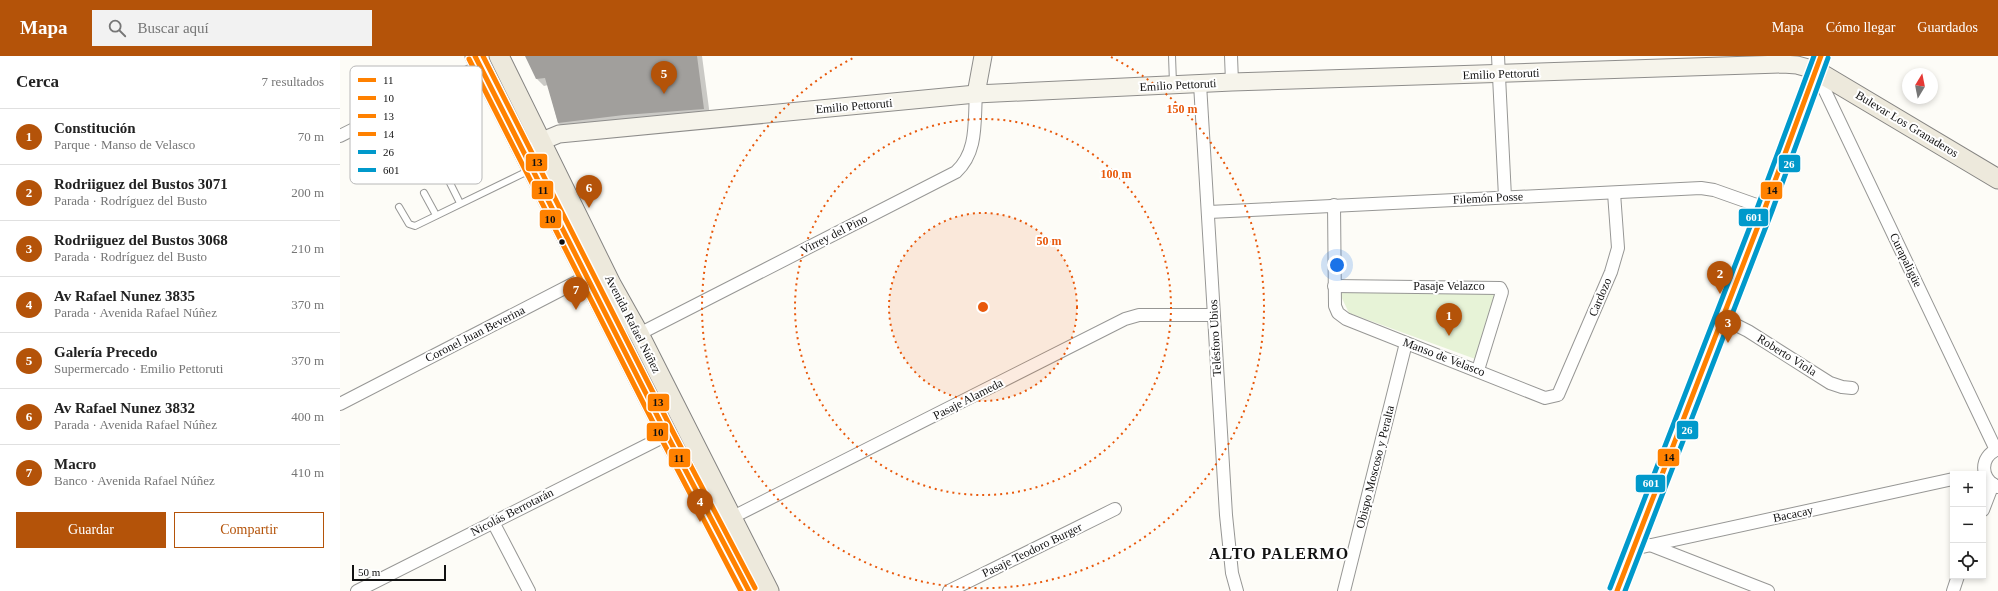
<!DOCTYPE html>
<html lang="es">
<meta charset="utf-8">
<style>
:root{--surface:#fff;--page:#f2f2f2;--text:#222;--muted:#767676;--line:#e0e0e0;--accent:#b45309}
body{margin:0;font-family:"Times New Roman",serif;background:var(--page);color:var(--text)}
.controls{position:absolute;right:12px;bottom:12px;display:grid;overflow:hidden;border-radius:0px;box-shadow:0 2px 6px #0003}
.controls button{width:36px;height:36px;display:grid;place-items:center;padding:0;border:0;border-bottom:1px solid var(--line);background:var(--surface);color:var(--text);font:20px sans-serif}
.compass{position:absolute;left:1562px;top:12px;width:36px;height:36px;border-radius:50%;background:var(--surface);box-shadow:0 2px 6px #0003;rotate:10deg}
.scale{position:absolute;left:12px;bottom:10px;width:94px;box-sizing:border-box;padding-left:4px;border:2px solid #111;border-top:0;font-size:11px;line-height:14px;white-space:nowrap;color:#111;-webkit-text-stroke:3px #fff;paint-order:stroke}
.you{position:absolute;left:997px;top:209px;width:14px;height:14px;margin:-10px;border:3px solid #fff;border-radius:50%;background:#1a73e8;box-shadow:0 0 0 6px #1a73e833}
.badge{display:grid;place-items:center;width:26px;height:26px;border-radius:50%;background:var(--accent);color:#fff;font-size:13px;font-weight:700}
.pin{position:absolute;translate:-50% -33px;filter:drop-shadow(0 1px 2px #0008)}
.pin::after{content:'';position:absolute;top:21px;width:14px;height:12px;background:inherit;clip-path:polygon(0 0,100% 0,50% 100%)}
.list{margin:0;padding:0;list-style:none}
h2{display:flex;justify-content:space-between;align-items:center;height:52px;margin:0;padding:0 16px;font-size:17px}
h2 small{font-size:13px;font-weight:400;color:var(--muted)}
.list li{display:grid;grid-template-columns:26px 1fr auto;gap:12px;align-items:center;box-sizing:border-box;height:56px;padding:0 16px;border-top:1px solid var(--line)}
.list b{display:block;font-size:15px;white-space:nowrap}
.list p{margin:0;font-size:13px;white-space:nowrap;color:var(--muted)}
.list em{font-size:13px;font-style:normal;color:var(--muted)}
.actions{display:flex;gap:8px;padding:12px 16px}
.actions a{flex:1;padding:9px 0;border:1px solid var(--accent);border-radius:0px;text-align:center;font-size:14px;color:var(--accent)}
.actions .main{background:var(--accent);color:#fff}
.icon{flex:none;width:22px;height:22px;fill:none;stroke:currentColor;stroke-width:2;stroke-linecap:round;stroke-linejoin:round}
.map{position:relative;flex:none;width:1658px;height:535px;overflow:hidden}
header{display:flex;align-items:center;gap:24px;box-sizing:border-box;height:56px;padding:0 20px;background:var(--accent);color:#fff}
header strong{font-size:19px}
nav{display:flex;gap:22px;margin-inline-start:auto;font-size:14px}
.search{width:280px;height:36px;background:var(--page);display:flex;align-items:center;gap:10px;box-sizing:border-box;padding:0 14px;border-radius:0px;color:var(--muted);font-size:15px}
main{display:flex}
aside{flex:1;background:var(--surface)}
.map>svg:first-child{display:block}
</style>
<header>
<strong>Mapa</strong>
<div class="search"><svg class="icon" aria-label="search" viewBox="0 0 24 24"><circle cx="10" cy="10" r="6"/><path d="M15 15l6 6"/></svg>Buscar aquí</div>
<nav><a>Mapa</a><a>Cómo llegar</a><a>Guardados</a></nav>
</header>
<main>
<aside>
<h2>Cerca<small>7 resultados</small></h2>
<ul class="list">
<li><span class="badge">1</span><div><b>Constitución</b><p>Parque · Manso de Velasco</p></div><em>70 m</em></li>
<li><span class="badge">2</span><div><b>Rodriiguez del Bustos 3071</b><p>Parada · Rodríguez del Busto</p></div><em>200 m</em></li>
<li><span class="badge">3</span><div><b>Rodriiguez del Bustos 3068</b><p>Parada · Rodríguez del Busto</p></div><em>210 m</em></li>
<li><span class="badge">4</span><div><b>Av Rafael Nunez 3835</b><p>Parada · Avenida Rafael Núñez</p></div><em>370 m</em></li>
<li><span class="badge">5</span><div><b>Galería Precedo</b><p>Supermercado · Emilio Pettoruti</p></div><em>370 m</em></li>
<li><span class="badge">6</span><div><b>Av Rafael Nunez 3832</b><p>Parada · Avenida Rafael Núñez</p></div><em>400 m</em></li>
<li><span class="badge">7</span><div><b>Macro</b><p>Banco · Avenida Rafael Núñez</p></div><em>410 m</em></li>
</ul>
<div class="actions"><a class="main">Guardar</a><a>Compartir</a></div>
</aside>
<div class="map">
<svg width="1658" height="535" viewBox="0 0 1658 535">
<rect width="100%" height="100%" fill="#fdfcf7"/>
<polygon fill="#e7f3d7" points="998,234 1156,237 1138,304 1009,257"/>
<polygon fill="#0003" points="186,0 362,0 370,60 226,74 218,67 208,29 204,30 197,23"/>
<polygon fill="#a19f9c" points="185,0 357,0 364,53 284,59 218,67 205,22 196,23"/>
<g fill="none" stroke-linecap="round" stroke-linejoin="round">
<defs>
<g id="lane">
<polyline points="832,0 833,27"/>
<polyline points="110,127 120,147"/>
<polyline points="84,137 96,159"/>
<polyline points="59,151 69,168 75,170 190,114"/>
</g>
<g id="street">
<polyline points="891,0 892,26"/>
<polyline points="1158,0 1165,141"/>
<polyline points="1476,16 1656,394"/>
<polyline points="860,28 886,459 892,517 897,535"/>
<polyline points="0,80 140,10"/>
<polyline points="994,149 995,250 998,257 1006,263 1205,342 1218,339 1271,216 1278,192 1274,137"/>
<polyline points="869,156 1361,132 1374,134 1425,152"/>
<polyline points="994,230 1160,232 1162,236 1138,314"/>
<polyline points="1382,262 1408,275 1490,327 1502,331 1512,332"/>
<path d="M 299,278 L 616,116 C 638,96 634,66 636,38"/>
<polyline points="0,348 246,221 253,221"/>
<path d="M 1658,393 C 1639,401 1640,423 1658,431"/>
<polyline points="1643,454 1653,428"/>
<polyline points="391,462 785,263 799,259 873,259"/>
<polyline points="153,466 189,535"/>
<polyline points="1310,489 1428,535"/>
<polyline points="1293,493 1613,423"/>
<polyline points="17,535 327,379"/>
<polyline points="609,535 775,453"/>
<polyline points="1004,535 1066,287"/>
<polyline points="1613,535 1618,520"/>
</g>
<g id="secondary">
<polyline points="636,38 643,0"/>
<polyline points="187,104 202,85 219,78 636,38 892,26 1443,8 1457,9 1475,14"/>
<polyline points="1277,535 1425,152 1481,0"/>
</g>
<g id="primary">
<polyline points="135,0 327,379 409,535"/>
<polyline points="159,0 271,228 299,278 429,535"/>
<polyline points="1475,14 1658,123"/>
</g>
</defs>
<use href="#lane" stroke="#979795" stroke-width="8"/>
<use href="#street" stroke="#979795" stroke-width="14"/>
<use href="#secondary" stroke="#8e8d8b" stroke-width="19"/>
<use href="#primary" stroke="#858482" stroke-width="21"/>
<use href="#lane" stroke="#fffffe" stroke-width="6"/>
<use href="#street" stroke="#fffffe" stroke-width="12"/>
<use href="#secondary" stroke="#f6f4eb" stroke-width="17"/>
<use href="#primary" stroke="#ede9dc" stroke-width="19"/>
<defs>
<polyline id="bus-1" points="135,0 327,379 409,535"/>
<polyline id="bus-2" points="129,3 321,382 401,535"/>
<polyline id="bus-3" points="143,0 333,376 415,532"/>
<polyline id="bus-4" points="1277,535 1425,152 1481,0"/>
<polyline id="bus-5" points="1285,535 1432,155 1488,2"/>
<polyline id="bus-6" points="1270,532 1418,150 1474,0"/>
</defs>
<use href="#bus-1" stroke="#fff" stroke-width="8"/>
<use href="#bus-2" stroke="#fff" stroke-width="8"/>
<use href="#bus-3" stroke="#fff" stroke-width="8"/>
<use href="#bus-4" stroke="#fff" stroke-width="8"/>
<use href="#bus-5" stroke="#fff" stroke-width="8"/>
<use href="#bus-6" stroke="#fff" stroke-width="8"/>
<use href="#bus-1" stroke="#ff8100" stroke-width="5"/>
<use href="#bus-2" stroke="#ff8100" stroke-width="5"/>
<use href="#bus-3" stroke="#ff8100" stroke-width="5"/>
<use href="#bus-4" stroke="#ff8100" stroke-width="5"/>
<use href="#bus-5" stroke="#0099cb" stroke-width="5"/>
<use href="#bus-6" stroke="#0099cb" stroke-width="5"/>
</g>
<circle cx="643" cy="251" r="94" fill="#e8590c" fill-opacity=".12"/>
<g fill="none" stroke="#e8590c" stroke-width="2" stroke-dasharray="2 4">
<circle cx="643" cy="251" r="94"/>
<circle cx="643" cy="251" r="188"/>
<path d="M771 1A281 281 0 1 1 515 1"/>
</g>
<circle fill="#111" stroke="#fff" stroke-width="1.5" cx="222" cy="186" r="3.5"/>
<g text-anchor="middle" stroke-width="4" stroke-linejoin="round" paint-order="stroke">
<g font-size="12" fill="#111" stroke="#fff">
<text transform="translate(1161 18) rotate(-2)" y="4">Emilio Pettoruti</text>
<text transform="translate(838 29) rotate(-3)" y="4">Emilio Pettoruti</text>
<text transform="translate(514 50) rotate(-5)" y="4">Emilio Pettoruti</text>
<text transform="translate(1567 68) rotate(31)" y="4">Bulevar Los Granaderos</text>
<text transform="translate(1148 142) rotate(-3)" y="4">Filemón Posse</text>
<text transform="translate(494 178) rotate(-27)" y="4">Virrey del Pino</text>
<text transform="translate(1566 204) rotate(64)" y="4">Curapaligüe</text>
<text x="1109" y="234">Pasaje Velazco</text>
<text transform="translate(1260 241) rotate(-67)" y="4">Cardozo</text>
<text transform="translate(293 268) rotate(63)" y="4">Avenida Rafael Núñez</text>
<text transform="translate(135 278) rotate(-27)" y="4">Coronel Juan Beverina</text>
<text transform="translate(875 282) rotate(-93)" y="4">Telésforo Ubios</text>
<text transform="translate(1447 299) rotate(32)" y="4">Roberto Viola</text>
<text transform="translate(1104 301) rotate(21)" y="4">Manso de Velasco</text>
<text transform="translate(628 343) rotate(-27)" y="4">Pasaje Alameda</text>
<text transform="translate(1035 411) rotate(-76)" y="4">Obispo Moscoso y Peralta</text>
<text transform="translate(172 456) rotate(-27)" y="4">Nicolás Berrotarán</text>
<text transform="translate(1453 458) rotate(-12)" y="4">Bacacay</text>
<text transform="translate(692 494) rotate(-26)" y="4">Pasaje Teodoro Burger</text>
</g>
<g font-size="16" font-weight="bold" letter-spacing="1" fill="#111" stroke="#fff">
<text x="939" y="503">ALTO PALERMO</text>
</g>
</g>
<rect x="10" y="10" width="132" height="118" rx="6" fill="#fff" stroke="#b8b8b8" stroke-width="1"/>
<rect x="18" y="22" width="18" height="4" fill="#ff8100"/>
<rect x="18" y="40" width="18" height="4" fill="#ff8100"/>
<rect x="18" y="58" width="18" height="4" fill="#ff8100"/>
<rect x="18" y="76" width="18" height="4" fill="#ff8100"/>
<rect x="18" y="94" width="18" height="4" fill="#0099cb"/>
<rect x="18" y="112" width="18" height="4" fill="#0099cb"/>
<g font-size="11" fill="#111">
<text x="43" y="28">11</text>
<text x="43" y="46">10</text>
<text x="43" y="64">13</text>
<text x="43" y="82">14</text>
<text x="43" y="100">26</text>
<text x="43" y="118">601</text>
</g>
<circle cx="643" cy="251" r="6" fill="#e8590c" stroke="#fff" stroke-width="2"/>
<g font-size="12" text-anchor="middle" font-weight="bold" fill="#e8590c" stroke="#fff" stroke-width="4" stroke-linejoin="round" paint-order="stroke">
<text x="842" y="57">150 m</text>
<text x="776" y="122">100 m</text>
<text x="709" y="189">50 m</text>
</g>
<g stroke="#fff" stroke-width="1.5">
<rect x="185" y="97" width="23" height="19" rx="4" fill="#ff8100"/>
<rect x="1438" y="98" width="23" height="19" rx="4" fill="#0099cb"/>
<rect x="191" y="124" width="23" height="20" rx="4" fill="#ff8100"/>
<rect x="1420" y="125" width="23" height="19" rx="4" fill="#ff8100"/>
<rect x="1398" y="152" width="31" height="19" rx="4" fill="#0099cb"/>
<rect x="199" y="153" width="23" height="20" rx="4" fill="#ff8100"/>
<rect x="307" y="337" width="23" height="19" rx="4" fill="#ff8100"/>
<rect x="1336" y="364" width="23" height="20" rx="4" fill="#0099cb"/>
<rect x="306" y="366" width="23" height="20" rx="4" fill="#ff8100"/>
<rect x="1317" y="392" width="23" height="19" rx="4" fill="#ff8100"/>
<rect x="328" y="392" width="23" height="20" rx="4" fill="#ff8100"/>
<rect x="1295" y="418" width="31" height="19" rx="4" fill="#0099cb"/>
</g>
<g font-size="11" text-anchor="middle" font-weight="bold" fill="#fff">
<text x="1449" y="112">26</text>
<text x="1414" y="165">601</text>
<text x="1347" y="378">26</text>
<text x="1311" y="431">601</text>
</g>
<g font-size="11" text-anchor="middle" font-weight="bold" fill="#111">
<text x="197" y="110">13</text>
<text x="203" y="138">11</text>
<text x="1432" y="138">14</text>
<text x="210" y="167">10</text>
<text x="318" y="350">13</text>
<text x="318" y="380">10</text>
<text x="1329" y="405">14</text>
<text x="339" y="406">11</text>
</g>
</svg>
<div class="controls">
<button>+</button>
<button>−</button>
<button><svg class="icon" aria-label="locate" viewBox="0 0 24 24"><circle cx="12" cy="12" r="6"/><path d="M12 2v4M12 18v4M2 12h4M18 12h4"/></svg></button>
</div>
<svg class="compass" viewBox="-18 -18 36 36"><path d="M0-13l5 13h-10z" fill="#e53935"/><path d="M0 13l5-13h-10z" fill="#767676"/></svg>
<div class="scale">50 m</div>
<div class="you"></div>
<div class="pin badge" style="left:1109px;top:280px">1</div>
<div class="pin badge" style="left:1380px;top:238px">2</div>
<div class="pin badge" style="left:1388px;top:287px">3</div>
<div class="pin badge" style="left:360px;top:466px">4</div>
<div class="pin badge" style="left:324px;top:38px">5</div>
<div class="pin badge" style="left:249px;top:152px">6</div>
<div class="pin badge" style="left:236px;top:254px">7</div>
</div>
</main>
